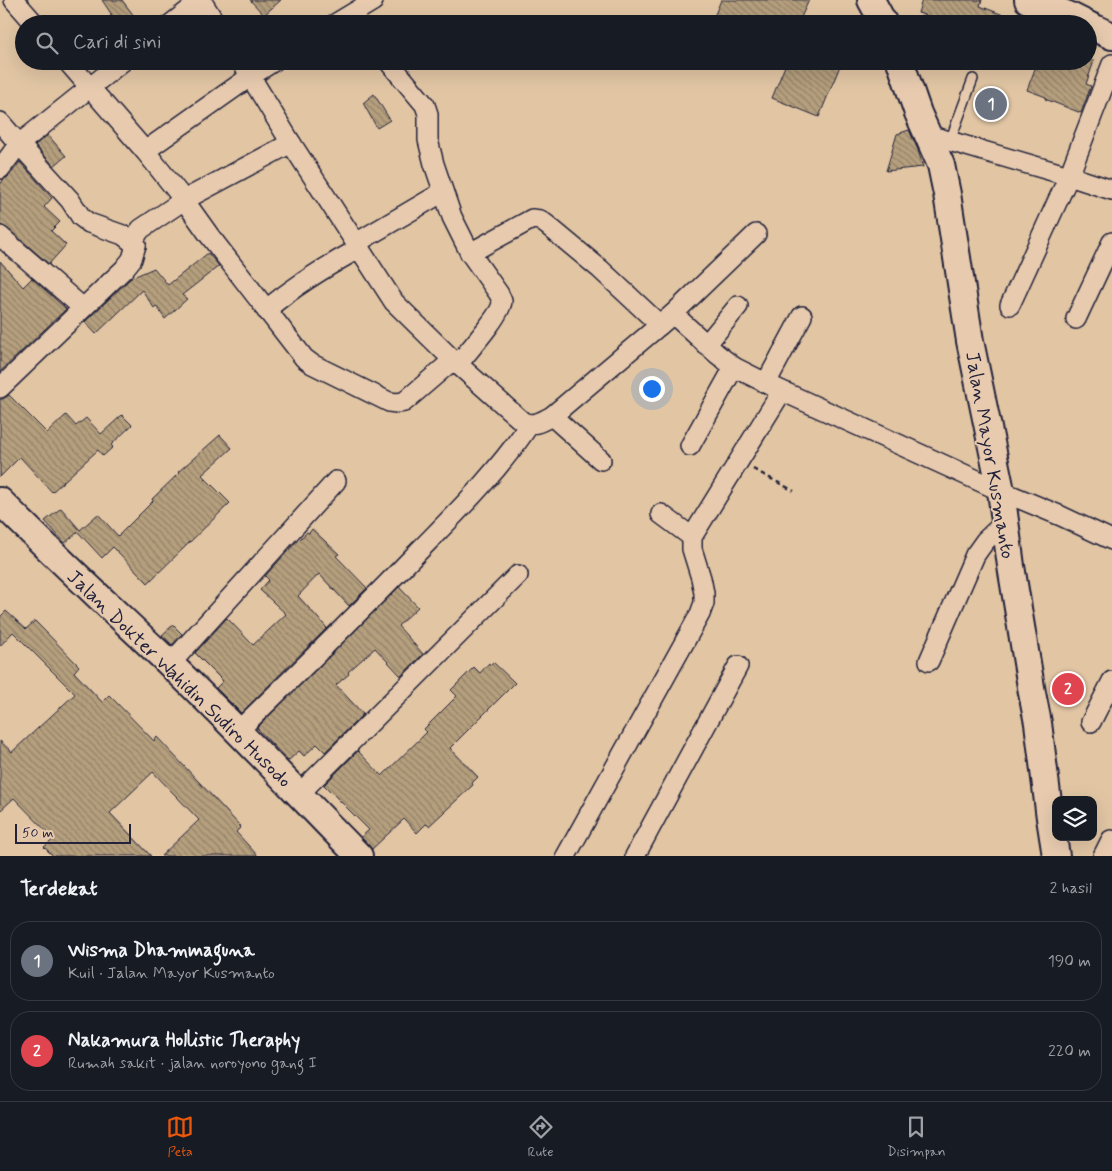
<!DOCTYPE html>
<html lang="id">
<meta charset="utf-8">
<style>
:root{--surface:#171b24;--page:#242831;--text:#f1f3f6;--muted:#9ea1a6;--line:#363941;--accent:#ea580c}
body{margin:0;font-family:Mynerve,sans-serif;background:var(--page);color:var(--text)}
.controls{position:absolute;right:15px;bottom:15px;display:grid;overflow:hidden;border-radius:10px;box-shadow:0 5px 20px #0002}
.controls button{width:45px;height:45px;display:grid;place-items:center;padding:0;border:0;border-bottom:1px solid var(--line);background:var(--surface);color:var(--text);font:25px sans-serif}
.scale{position:absolute;left:15px;bottom:12px;width:116px;box-sizing:border-box;padding-left:5px;border:2px solid #22223b;border-top:0;font-size:14px;line-height:18px;white-space:nowrap;color:#22223b;-webkit-text-stroke:4px #e8cbaf;paint-order:stroke}
.you{position:absolute;left:651px;top:388px;width:18px;height:18px;margin:-12px;border:4px solid #fff;border-radius:50%;background:#1a73e8;box-shadow:0 0 0 8px #1a73e833}
.badge{display:grid;place-items:center;width:32px;height:32px;border-radius:50%;background:var(--accent);color:#fff;font-size:16px;font-weight:700}
.pin{position:absolute;translate:-50% -50%;border:2px solid #fff;box-shadow:0 1px 5px #0006}
.list{margin:0;padding:0;list-style:none}
h2{display:flex;justify-content:space-between;align-items:center;height:65px;margin:0;padding:0 20px;font-size:21px}
h2 small{font-size:16px;font-weight:400;color:var(--muted)}
.list li{display:grid;grid-template-columns:32px 1fr auto;gap:15px;align-items:center;box-sizing:border-box;height:80px;margin:0 10px 10px;padding:0 10px;border:1px solid var(--line);border-radius:20px}
.list b{display:block;font-size:19px;white-space:nowrap}
.list p{margin:0;font-size:16px;white-space:nowrap;color:var(--muted)}
.list em{font-size:16px;font-style:normal;color:var(--muted)}
.icon{flex:none;width:28px;height:28px;fill:none;stroke:currentColor;stroke-width:2;stroke-linecap:round;stroke-linejoin:round}
.map{position:relative;flex:none;width:1112px;height:856px;overflow:hidden}
.search{position:absolute;background:var(--surface);box-shadow:0 5px 20px #0002;left:15px;right:15px;top:15px;height:55px;display:flex;align-items:center;gap:12px;box-sizing:border-box;padding:0 18px;border-radius:28px;color:var(--muted);font-size:19px}
.sheet{height:245px;background:var(--surface)}
nav{display:flex;justify-content:space-around;align-items:center;box-sizing:border-box;height:70px;border-top:1px solid var(--line);background:var(--surface);font-size:14px;color:var(--muted)}
nav a{display:grid;justify-items:center;gap:2px}
nav .on{color:var(--accent)}
.map>svg:first-child{display:block}
</style>
<div class="map">
<svg width="1112" height="856" viewBox="0 0 1112 856">
<defs>
<pattern id="building-back-hatch" width="6" height="6" patternUnits="userSpaceOnUse" patternTransform="scale(1.25)"><rect width="6" height="6" fill="#b59f7d"/><path d="M-1 5l2 2M0 0l6 6M5-1l2 2" fill="none" stroke="#938168"/></pattern>
</defs>
<rect width="100%" height="100%" fill="#e2c6a4"/>
<filter id="ink" filterUnits="userSpaceOnUse"><feTurbulence type="fractalNoise" baseFrequency=".02" numOctaves="2"/><feDisplacementMap in="SourceGraphic" scale="10" xChannelSelector="R" yChannelSelector="G"/><feConvolveMatrix kernelMatrix="1 2 1 2 8 2 1 2 1" color-interpolation-filters="sRGB"/></filter>
<g filter="url(#ink)">
<g fill="url(#building-back-hatch)" stroke="#22223b">
<polygon points="102,0 122,0 134,16 125,24 116,24 110,16 112,15"/>
<polygon points="250,0 281,0 264,15"/>
<polygon points="721,0 809,0 798,24 711,24"/>
<polygon points="922,0 982,0 980,6 1024,23 1024,24 940,24 941,20 918,13"/>
<polygon points="787,61 842,61 819,117 772,98"/>
<polygon points="1038,61 1094,61 1086,84 1091,86 1081,113 1045,99 1046,97 1027,90"/>
<polygon points="374,94 390,120 377,128 363,103"/>
<polygon points="909,130 918,150 923,167 886,171 897,134"/>
<polygon points="48,135 66,156 54,166 35,145"/>
<polygon points="20,162 52,198 44,207 60,222 51,231 66,245 49,264 7,228 0,225 0,185 3,180 9,176"/>
<polygon points="208,253 219,266 182,295 187,299 165,319 156,306 154,308 142,290 96,334 85,322 131,278 154,268 168,285"/>
<polygon points="0,261 23,287 32,278 66,309 0,372"/>
<polygon points="9,395 47,433 66,415 76,426 86,418 101,434 122,415 132,425 111,445 113,447 103,456 98,450 52,492 20,457 0,477 0,399 3,399"/>
<polygon points="220,435 232,448 202,475 230,503 148,583 113,547 102,558 78,532 65,543 45,521 61,508 80,530 98,514 118,536 153,501 152,499 179,473 178,472"/>
<polygon points="312,529 339,554 336,556 367,588 349,606 319,574 298,596 327,628 241,713 216,688 223,681 195,653 227,618 253,645 286,614 260,590 269,580 265,576 298,540 298,541 307,532 309,533"/>
<polygon points="399,587 418,607 398,626 423,654 401,676 375,648 348,672 349,674 336,685 363,714 325,752 317,744 304,756 299,751 288,761 257,728"/>
<polygon points="6,611 26,629 35,621 79,666 74,672 102,702 109,695 154,741 157,737 241,827 236,832 258,856 161,856 199,820 153,772 110,813 151,856 53,856 44,847 54,839 14,798 0,811 0,741 12,752 75,694 13,632 0,646 0,617"/>
<polygon points="173,625 182,634 172,645 162,635"/>
<polygon points="493,662 515,683 450,748 478,777 472,783 473,785 429,826 426,824 417,833 404,819 372,849 361,837 369,830 324,785 358,751 382,776 427,732 424,729 457,696 451,690 474,667 480,673 489,663 490,665"/>
</g>
<g fill="none" stroke-linecap="round" stroke-linejoin="round">
<defs>
<polyline id="lane" points="950,141 973,79"/>
<g id="street">
<polyline points="14,0 35,24"/>
<polyline points="201,0 216,24"/>
<polyline points="171,24 202,0"/>
<polyline points="335,24 373,1"/>
<polyline points="67,61 145,151 184,200 209,235 304,358 312,364 389,402 397,403 404,402 453,360"/>
<path d="M 241,61 L 291,143 L 394,302 L 453,360 L 523,422 C 534,427 542,421 552,416 L 673,314 L 717,354 L 734,367 L 782,391 L 1001,491 L 1061,516 L 1112,540"/>
<path d="M 388,61 L 425,105 L 428,114 L 428,140 L 434,164 L 452,217 L 470,253 L 499,294 C 499,295 502,300 502,301 C 503,312 466,354 458,364"/>
<polyline points="0,122 19,144 123,61"/>
<polyline points="929,139 939,138 1069,176 1112,190"/>
<polyline points="145,151 251,76 274,61"/>
<polyline points="0,169 19,144 70,200 81,217 89,223 123,235 136,245"/>
<polyline points="0,236 83,308"/>
<polyline points="356,243 443,192"/>
<polyline points="470,253 532,219 540,220 547,225 600,269 660,325"/>
<polyline points="1010,305 1069,176 1112,64"/>
<path d="M 266,310 C 294,286 327,266 360,248"/>
<polyline points="673,314 756,234"/>
<polyline points="1076,319 1112,242"/>
<polyline points="706,345 738,306"/>
<polyline points="766,383 802,316"/>
<polyline points="0,388 124,269 132,259 136,245 134,240 138,233 141,229 184,200 291,143"/>
<polyline points="552,416 601,460"/>
<polyline points="690,446 734,367"/>
<polyline points="661,514 692,537"/>
<polyline points="929,661 975,555 985,541 1005,522"/>
<polyline points="170,664 336,481"/>
<polyline points="1091,722 1112,681"/>
<path d="M 238,731 C 298,673 358,614 416,554 C 456,513 498,472 529,425"/>
<polyline points="298,795 518,575"/>
<polyline points="566,856 700,614 704,603 704,593 701,578 692,549 692,537 782,391"/>
<polyline points="635,856 738,666"/>
<polyline points="1103,856 1111,840"/>
</g>
<g id="secondary">
<polyline points="871,0 884,24"/>
<polyline points="1028,0 1068,15 1086,24"/>
<polyline points="1088,25 1112,36"/>
<polyline points="900,61 918,113 941,165 947,194 970,341 1001,491 1011,566 1032,693 1038,723 1050,818 1056,856"/>
<path d="M 0,501 C 56,557 113,610 170,664 C 235,726 296,792 359,856"/>
</g>
</defs>
<use href="#lane" stroke="#22223b" stroke-width="12"/>
<use href="#street" stroke="#22223b" stroke-width="22"/>
<use href="#secondary" stroke="#22223b" stroke-width="30"/>
<polyline stroke="#22223b" stroke-width="2.5" stroke-dasharray="5 4" stroke-linecap="butt" points="753,469 794,491"/>
<use href="#lane" stroke="#e8cbaf" stroke-width="9"/>
<use href="#street" stroke="#e8cbaf" stroke-width="19"/>
<use href="#secondary" stroke="#e8cbaf" stroke-width="26"/>
</g>
</g>
<g text-anchor="middle" stroke-width="4" stroke-linejoin="round" paint-order="stroke">
<g font-size="20" fill="#22223b" stroke="#e8cbaf">
<text transform="translate(991 455) rotate(80)" y="7">Jalan Mayor Kusmanto</text>
<text transform="translate(180 678) rotate(44)" y="7">Jalan Dokter Wahidin Sudiro Husodo</text>
</g>
</g>
</svg>
<div class="controls">
<button><svg class="icon" aria-label="layers" viewBox="0 0 24 24"><path d="M12 4l9 5-9 5-9-5zM3 14l9 5 9-5"/></svg></button>
</div>
<div class="scale">50 m</div>
<div class="you"></div>
<div class="pin badge" style="left:991px;top:104px;background:#6b7280">1</div>
<div class="pin badge" style="left:1068px;top:689px;background:#e0444e">2</div>
<div class="search"><svg class="icon" aria-label="search" viewBox="0 0 24 24"><circle cx="10" cy="10" r="6"/><path d="M15 15l6 6"/></svg>Cari di sini</div>
</div>
<section class="sheet">
<h2>Terdekat<small>2 hasil</small></h2>
<ul class="list">
<li><span class="badge" style="background:#6b7280">1</span><div><b>Wisma Dhammaguna</b><p>Kuil · Jalan Mayor Kusmanto</p></div><em>190 m</em></li>
<li><span class="badge" style="background:#e0444e">2</span><div><b>Nakamura Hollistic Theraphy</b><p>Rumah sakit · jalan noroyono gang I</p></div><em>220 m</em></li>
</ul>
</section>
<nav>
<a class="on"><svg class="icon" aria-label="map" viewBox="0 0 24 24"><path d="M3 6l6-2 6 2 6-2v14l-6 2-6-2-6 2zM9 4v14M15 6v14"/></svg>Peta</a>
<a><svg class="icon" aria-label="directions" viewBox="0 0 24 24"><path d="M12 3l9 9-9 9-9-9zM9 14v-3h6M13 9l2 2-2 2"/></svg>Rute</a>
<a><svg class="icon" aria-label="saved" viewBox="0 0 24 24"><path d="M7 4h10v16l-5-4-5 4z"/></svg>Disimpan</a>
</nav>
